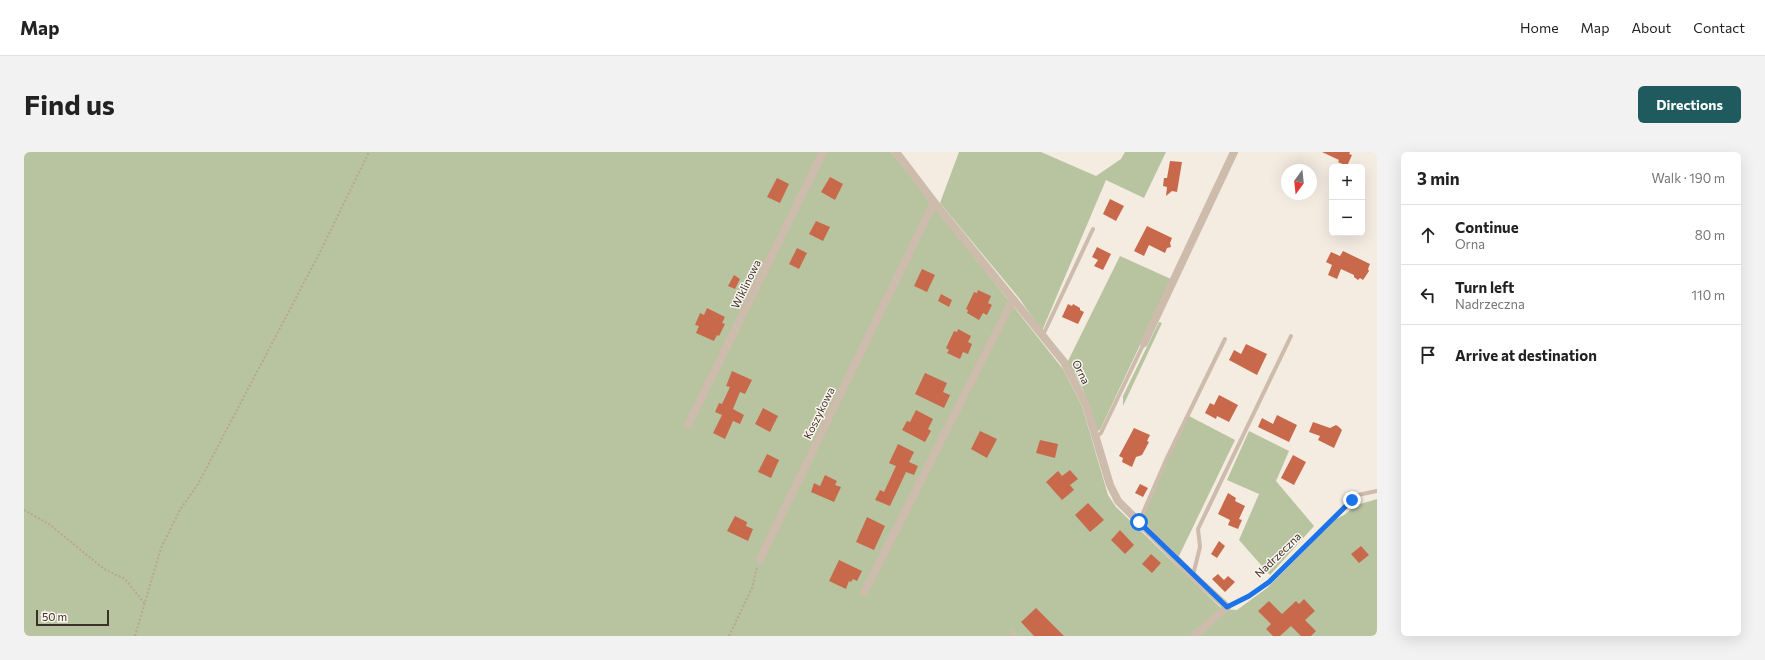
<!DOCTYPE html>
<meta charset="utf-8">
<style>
:root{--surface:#fff;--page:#f2f2f2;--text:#222;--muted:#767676;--line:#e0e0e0;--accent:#1f5a5e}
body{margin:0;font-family:Commissioner,sans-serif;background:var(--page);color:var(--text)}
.controls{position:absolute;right:12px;top:12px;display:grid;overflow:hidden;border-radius:6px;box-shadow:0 4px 16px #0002}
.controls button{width:36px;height:36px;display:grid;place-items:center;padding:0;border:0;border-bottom:1px solid var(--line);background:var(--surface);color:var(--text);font:20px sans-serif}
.compass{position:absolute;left:1257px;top:12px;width:36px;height:36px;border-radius:50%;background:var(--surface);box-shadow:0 4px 16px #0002;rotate:195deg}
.scale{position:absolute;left:12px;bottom:10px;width:73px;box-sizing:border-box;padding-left:4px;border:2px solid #3b302b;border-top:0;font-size:11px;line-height:14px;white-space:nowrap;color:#3b302b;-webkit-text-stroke:3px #fbf5ee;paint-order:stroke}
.stop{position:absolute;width:12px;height:12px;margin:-9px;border:3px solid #1a73e8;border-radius:50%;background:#fff}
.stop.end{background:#1a73e8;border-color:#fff;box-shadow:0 1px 4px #0008}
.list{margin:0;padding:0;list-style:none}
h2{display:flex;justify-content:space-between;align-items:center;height:52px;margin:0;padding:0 16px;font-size:17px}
h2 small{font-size:13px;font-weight:400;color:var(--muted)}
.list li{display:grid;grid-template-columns:26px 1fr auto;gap:12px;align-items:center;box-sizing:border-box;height:60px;padding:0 16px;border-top:1px solid var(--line)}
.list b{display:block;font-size:15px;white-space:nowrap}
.list p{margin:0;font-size:13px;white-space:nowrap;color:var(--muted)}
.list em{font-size:13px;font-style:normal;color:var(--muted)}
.icon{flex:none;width:22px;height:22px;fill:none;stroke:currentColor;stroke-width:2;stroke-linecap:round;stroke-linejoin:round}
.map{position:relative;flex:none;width:1353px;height:484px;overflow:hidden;border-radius:6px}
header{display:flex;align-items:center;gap:24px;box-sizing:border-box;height:56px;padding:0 20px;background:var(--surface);border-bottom:1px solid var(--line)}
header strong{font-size:19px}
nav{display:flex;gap:22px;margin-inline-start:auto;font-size:14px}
.intro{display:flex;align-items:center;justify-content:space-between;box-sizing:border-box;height:96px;padding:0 24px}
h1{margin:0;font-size:28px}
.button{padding:10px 18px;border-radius:6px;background:var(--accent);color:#fff;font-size:14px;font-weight:700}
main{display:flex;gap:24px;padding:0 24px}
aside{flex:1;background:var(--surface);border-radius:6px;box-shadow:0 4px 16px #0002}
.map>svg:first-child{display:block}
</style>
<header>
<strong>Map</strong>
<nav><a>Home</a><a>Map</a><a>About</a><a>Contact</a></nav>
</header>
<div class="intro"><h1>Find us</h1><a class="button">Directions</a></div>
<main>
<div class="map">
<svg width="1353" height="484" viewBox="0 0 1353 484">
<rect width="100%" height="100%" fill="#f4ebe1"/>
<g fill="#b8c4a0">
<polygon points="0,0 867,0 1039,217 1058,254 1084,343 1092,355 1198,457 1213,458 1243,436 1312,367 1320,363 1333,353 1353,347 1353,484 0,484"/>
<polygon points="935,0 1017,0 1072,24 1097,7 1101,0 1142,0 1120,46 1082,28 1018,179 995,146 916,51"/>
<path d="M 1096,104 L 1147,127 L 1076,278 L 1073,279 C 1066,255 1059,231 1043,211 Z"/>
<polygon points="1135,170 1138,171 1099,254 1099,244"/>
<polygon points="1165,264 1211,288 1154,406 1118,367 1143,309"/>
<polygon points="1225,279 1265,299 1252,329 1290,374 1246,423 1215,388 1235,342 1203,328"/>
</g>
<g fill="#c8694b">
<polygon points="1298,0 1326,0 1325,2 1328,3 1323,14 1314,10 1315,8"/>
<polygon points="1146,9 1158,10 1153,40 1148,39 1142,44 1143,35 1139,34 1140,26 1143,26"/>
<polygon points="806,25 819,32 811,48 797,40"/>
<polygon points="753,26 765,32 756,51 743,45"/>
<polygon points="1086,47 1100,54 1092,69 1079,62"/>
<polygon points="792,69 806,75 799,89 785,82"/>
<polygon points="1123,74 1148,86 1146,91 1147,95 1143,96 1141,101 1125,93 1120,104 1110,99"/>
<polygon points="1073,95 1087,102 1079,118 1070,114 1074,108 1068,105"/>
<polygon points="773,96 783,101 775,117 765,112"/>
<polygon points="1319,99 1346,112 1344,117 1345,119 1339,128 1336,126 1334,128 1330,125 1330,123 1317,117 1313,127 1304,123 1308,113 1302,110 1307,100 1316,104"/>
<polygon points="898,117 911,123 903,140 890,134"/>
<polygon points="710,123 716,127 711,137 704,134"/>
<polygon points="954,138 967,144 964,151 968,153 963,163 959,161 955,168 943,161 944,158 942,157 950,140 953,141"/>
<polygon points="917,142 928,148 925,155 914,149"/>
<polygon points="1044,152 1048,154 1049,152 1056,156 1056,158 1060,160 1054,172 1038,165"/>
<polygon points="683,156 701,165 698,171 701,172 695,184 693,183 690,189 672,181 675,174 671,173 676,161 680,163"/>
<polygon points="934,177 947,184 944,190 948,192 944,202 939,200 936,207 923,201 925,198 922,196 930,179 933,180"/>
<polygon points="1222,192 1243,202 1233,223 1205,208 1210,198 1217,202"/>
<polygon points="708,219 728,228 721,242 716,240 709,257 720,263 716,272 709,269 701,287 689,281 698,263 691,260 695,251 698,252 706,235 702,234"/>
<polygon points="901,221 923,231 919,240 926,243 920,256 891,242"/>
<polygon points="1195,243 1214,253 1205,270 1193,264 1192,267 1181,261 1186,251 1190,253"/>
<polygon points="739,256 754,264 746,280 731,272"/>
<polygon points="892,258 909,267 904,277 907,279 901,290 878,278 883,269 886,270"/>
<polygon points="1253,263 1273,273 1265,290 1234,275 1238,266 1249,272"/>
<polygon points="1289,270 1306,276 1312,273 1315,275 1318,278 1310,296 1294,288 1296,284 1285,280"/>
<polygon points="1110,276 1126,283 1123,289 1125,290 1118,303 1112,305 1108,315 1098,310 1099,306 1095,304"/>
<polygon points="956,279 973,287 963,306 947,297"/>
<polygon points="1016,288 1034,292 1031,306 1012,301"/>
<polygon points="874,292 890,300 885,310 894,314 890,323 882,320 866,354 851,348 856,338 860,340 872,314 865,311"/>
<polygon points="743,302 755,308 747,326 734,320"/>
<polygon points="1269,303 1282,310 1270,333 1257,326"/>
<polygon points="1046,318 1054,327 1046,333 1050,338 1038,348 1022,330 1034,319 1038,324"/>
<polygon points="801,323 813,329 811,333 817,335 810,350 787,340 790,331 796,334"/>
<polygon points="1116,332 1124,336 1119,345 1111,341"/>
<polygon points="1204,341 1212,346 1211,349 1221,354 1215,367 1218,368 1214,377 1204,373 1206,368 1194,362"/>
<polygon points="1064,351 1080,368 1066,380 1051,363"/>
<polygon points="711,364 723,370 722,374 729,377 724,389 703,379"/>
<polygon points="843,365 861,374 850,398 832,390"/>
<polygon points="1096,378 1110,393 1101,402 1087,388"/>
<polygon points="1195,389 1201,394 1193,406 1187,402"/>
<polygon points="1337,394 1345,403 1335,411 1327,402"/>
<polygon points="1127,402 1137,411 1128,421 1118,412"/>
<polygon points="815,408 838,419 833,429 829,427 827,430 825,429 822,437 805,429"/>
<polygon points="1194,422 1200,428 1204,424 1211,430 1201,440 1188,427"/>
<polygon points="1280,447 1291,459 1281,468 1292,479 1287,484 1277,484 1267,474 1256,484 1249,484 1242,477 1247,472 1234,459 1245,449 1258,462 1272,449 1275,452"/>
<polygon points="1012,456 1040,484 1010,484 997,470"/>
</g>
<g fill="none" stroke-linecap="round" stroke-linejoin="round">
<g stroke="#b9a596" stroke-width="2" stroke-dasharray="2 2" stroke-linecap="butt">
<polyline points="0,358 25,372 80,417 101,427 121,452"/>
<polyline points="111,484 137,396 157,356 174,332 295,102 345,0"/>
<polyline points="705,484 728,436 733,415"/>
</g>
<g stroke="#cdbbac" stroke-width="4">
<polyline points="1019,183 1069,77"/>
<polyline points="1072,285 1077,281 1120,191"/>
<polyline points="1115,370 1142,308 1201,187"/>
<polyline points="1169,423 1176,395 1174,377 1267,184"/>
<polyline points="1203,455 1225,444 1245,430 1328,347 1334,343 1353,339"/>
<polyline points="988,480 992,484"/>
</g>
<g stroke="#cdbbac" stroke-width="8">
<polyline points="872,0 910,50 1040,210 1062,253 1086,333 1094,349 1169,424 1203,455 1170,484"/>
<polyline points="1120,191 1210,0"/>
<polyline points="664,273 799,0"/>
<polyline points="736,407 910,50"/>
<polyline points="840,441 989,147"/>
</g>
</g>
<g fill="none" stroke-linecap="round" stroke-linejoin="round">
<polyline stroke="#1a73e8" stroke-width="5" points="1115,370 1203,455 1225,444 1245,430 1328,348"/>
</g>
<g text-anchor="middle" stroke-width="3" stroke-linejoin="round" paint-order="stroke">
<g font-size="11" fill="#3b302b" stroke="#fbf5ee">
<text transform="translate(722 132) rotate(-64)" y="4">Wiklinowa</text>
<text transform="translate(1057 220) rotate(63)" y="4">Orna</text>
<text transform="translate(795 261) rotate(-64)" y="4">Koszykowa</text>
<text transform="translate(1254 403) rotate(-44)" y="4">Nadrzeczna</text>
</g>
</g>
</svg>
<div class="controls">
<button>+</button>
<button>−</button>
</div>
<svg class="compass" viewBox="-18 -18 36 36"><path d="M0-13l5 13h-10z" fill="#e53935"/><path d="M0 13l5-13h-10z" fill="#767676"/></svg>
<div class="scale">50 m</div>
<div class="stop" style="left:1115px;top:370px"></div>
<div class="stop end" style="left:1328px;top:348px"></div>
</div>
<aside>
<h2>3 min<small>Walk · 190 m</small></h2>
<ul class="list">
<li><svg class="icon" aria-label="ahead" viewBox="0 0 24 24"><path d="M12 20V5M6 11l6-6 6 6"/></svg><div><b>Continue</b><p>Orna</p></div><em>80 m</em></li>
<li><svg class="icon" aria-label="left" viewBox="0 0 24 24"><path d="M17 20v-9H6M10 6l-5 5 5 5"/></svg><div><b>Turn left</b><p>Nadrzeczna</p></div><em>110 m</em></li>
<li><svg class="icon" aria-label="arrive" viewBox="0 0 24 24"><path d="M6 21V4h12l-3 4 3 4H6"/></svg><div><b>Arrive at destination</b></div></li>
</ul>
</aside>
</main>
